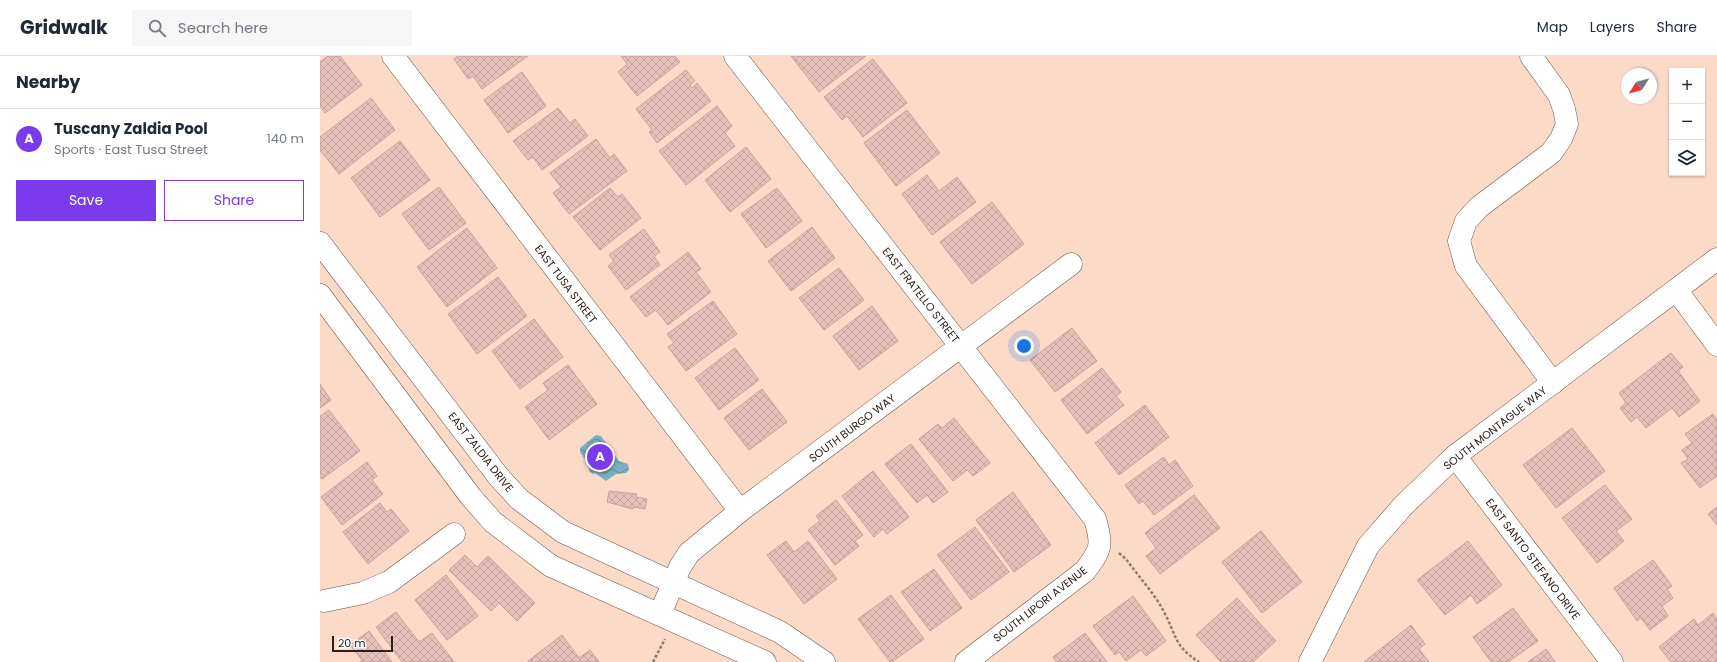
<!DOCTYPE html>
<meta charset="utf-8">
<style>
:root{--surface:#fff;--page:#f6f6f7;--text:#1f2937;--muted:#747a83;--line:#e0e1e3;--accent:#7c3aed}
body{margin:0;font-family:Poppins,sans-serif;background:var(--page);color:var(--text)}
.controls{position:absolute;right:12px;top:12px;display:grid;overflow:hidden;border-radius:0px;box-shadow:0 1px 3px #0004}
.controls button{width:36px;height:36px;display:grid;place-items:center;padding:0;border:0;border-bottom:1px solid var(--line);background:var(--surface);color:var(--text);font:20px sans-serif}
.compass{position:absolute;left:1301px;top:12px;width:36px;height:36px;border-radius:50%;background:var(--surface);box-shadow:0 1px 3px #0004;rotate:233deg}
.scale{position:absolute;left:12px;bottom:10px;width:61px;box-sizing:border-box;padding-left:4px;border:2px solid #2c201a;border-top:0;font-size:11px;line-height:14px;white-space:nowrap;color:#2c201a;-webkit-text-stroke:3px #fff;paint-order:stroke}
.you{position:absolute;left:704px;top:290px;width:14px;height:14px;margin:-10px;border:3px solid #fff;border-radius:50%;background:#1a73e8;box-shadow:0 0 0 6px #1a73e833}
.badge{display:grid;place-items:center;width:26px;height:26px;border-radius:50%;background:var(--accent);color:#fff;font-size:13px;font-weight:700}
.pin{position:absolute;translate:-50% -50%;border:2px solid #fff;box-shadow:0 1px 4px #0006}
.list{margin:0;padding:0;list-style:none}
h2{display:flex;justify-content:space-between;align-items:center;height:52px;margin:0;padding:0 16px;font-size:17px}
h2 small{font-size:13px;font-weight:400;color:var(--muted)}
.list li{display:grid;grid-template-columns:26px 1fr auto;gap:12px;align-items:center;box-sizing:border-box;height:60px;padding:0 16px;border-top:1px solid var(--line)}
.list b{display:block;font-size:15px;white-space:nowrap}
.list p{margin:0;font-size:13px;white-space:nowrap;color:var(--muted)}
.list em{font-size:13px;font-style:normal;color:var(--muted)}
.actions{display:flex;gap:8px;padding:12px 16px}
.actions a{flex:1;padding:9px 0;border:1px solid var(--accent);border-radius:0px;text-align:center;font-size:14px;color:var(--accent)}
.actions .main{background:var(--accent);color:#fff}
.icon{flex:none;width:22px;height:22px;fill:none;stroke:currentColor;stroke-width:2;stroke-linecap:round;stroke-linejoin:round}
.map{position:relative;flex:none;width:1397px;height:606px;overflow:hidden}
header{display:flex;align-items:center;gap:24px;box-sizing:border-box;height:56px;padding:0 20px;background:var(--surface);border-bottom:1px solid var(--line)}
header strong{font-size:19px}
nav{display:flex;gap:22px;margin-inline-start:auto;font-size:14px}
.search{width:280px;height:36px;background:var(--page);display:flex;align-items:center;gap:10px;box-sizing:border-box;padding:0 14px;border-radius:0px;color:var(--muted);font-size:15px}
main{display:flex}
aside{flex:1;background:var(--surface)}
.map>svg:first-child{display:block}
</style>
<header>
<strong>Gridwalk</strong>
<div class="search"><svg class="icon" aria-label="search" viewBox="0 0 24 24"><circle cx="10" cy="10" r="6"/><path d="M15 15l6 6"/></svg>Search here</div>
<nav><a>Map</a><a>Layers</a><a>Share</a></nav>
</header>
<main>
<aside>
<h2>Nearby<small></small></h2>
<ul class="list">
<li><span class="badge">A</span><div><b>Tuscany Zaldia Pool</b><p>Sports · East Tusa Street</p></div><em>140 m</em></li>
</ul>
<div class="actions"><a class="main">Save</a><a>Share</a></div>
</aside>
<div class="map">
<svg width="1397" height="606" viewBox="0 0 1397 606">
<defs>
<pattern id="water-waves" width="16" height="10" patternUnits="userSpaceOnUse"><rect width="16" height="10" fill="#79b1c1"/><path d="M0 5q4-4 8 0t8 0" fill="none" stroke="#63909c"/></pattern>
<pattern id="building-cross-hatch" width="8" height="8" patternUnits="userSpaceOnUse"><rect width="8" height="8" fill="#e6c0b9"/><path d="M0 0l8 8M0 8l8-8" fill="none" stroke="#c5a59e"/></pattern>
</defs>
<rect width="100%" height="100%" fill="#fcdac8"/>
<polygon fill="url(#water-waves)" points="276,379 281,380 299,405 308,408 309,414 306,417 296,418 286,425 275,417 273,418 269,415 269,409 260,396 260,392"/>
<g fill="url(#building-cross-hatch)" stroke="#c6a29b">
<polygon points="8,0 20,0 42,29 5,57 0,50 0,6"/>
<polygon points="138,0 208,0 162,33 153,20 148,23 134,3"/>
<polygon points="355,0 360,6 317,40 298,16 307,8 301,0"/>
<polygon points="471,0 546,0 499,36"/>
<polygon points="553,3 587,47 543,81 527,60 522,64 504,41"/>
<polygon points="366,14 375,25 370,29 372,32 377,27 391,45 337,87 329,76 332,74 316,53"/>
<polygon points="202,16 226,50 188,77 164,44"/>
<polygon points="51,42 75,74 19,118 0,94 0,81"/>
<polygon points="397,50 412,70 405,77 415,90 366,129 339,95"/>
<polygon points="238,52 250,67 255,63 268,80 222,114 213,101 208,104 193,85"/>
<polygon points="587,54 620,97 576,130 544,87"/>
<polygon points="276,83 290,102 294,98 307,115 249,158 233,137 241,131 230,117"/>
<polygon points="80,85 110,124 60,161 31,122"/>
<polygon points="426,91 451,123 410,156 385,124"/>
<polygon points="607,119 619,135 637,121 656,146 612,179 582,138"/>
<polygon points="119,131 146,167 109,194 82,158"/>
<polygon points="290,132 298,141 302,138 321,162 280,194 253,161"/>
<polygon points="457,132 482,165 446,192 421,158"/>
<polygon points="672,146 704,188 652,228 620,186"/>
<polygon points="492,171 515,202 471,235 448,205"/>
<polygon points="147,172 177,212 127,251 97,211"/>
<polygon points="324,173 340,196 334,200 340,209 306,234 288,210 294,205 289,199"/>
<polygon points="368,196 381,213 376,216 391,236 348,269 336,254 326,261 310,241"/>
<polygon points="519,212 544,244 504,274 479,242"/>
<polygon points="178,221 207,260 157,298 128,258"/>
<polygon points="393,245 417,278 366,315 348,291 354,287 347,278"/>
<polygon points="552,250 578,285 539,314 513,280"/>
<polygon points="214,263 243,301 200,333 172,295"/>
<polygon points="752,272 777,305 735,336 710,304"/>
<polygon points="415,292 439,324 399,354 375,322"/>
<polygon points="1351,297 1363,311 1358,315 1380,345 1359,361 1352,352 1326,372 1317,361 1311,366 1300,352 1306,347 1299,337"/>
<polygon points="248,309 277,348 229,384 205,351 228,334 223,327"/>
<polygon points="782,312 801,336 796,340 804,349 767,378 741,344"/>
<polygon points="0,328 11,344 0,352"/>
<polygon points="442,333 467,366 429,394 404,362"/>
<polygon points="825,349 849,381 799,419 775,387"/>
<polygon points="9,354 40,395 2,423 0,421 0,360"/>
<polygon points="1393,358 1397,364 1397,420 1380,432 1361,407 1368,403 1362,394 1372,387 1365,378"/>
<polygon points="634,362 670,407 653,420 647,414 633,425 599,383 618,368 622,372"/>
<polygon points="1252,372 1285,415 1236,452 1203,409"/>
<polygon points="591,388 628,436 613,447 607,439 597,447 565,408"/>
<polygon points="844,401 849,409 855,404 873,430 834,459 823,445 819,448 805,429"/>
<polygon points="47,406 57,420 52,424 63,438 22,469 1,441"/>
<polygon points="553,415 589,461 567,478 563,473 554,481 522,440"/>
<polygon points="1285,429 1312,463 1296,475 1304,485 1277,507 1242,462"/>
<polygon points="289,435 317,438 316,441 327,443 325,453 314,451 313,453 287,446"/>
<polygon points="693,436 731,489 694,516 656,464"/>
<polygon points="874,439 900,472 840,518 826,500 836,492 825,477"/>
<polygon points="516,444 543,479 535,485 539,490 515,509 488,474 500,465 496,460"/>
<polygon points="60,447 67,456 71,453 89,475 48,508 23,476"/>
<polygon points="1397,451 1397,469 1388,458"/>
<polygon points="655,471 689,516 651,544 617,499"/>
<polygon points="941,475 982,526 942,557 902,506"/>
<polygon points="466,485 474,496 488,485 517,523 484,548 447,499"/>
<polygon points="1148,485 1182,529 1157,548 1151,539 1125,559 1097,524"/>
<polygon points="145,499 157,511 168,500 215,547 197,565 179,547 171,555 129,514"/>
<polygon points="1333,504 1352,530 1347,533 1353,542 1342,550 1348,560 1330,574 1321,562 1317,565 1294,532"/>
<polygon points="614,513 642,552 610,575 581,536"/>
<polygon points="126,519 158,560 127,584 95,544"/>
<polygon points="571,539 604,583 572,606 570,606 538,563"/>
<polygon points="813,540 846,585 826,600 821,594 806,605 799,596 795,599 773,570"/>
<polygon points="917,542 956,585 933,606 901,606 876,579"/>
<polygon points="1193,552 1218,585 1188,606 1171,606 1153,581"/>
<polygon points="76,556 99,586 112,577 134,606 82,606 56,571"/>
<polygon points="1393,557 1397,563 1397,606 1378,606 1377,604 1375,606 1351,606 1339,591 1374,563 1378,569"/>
<polygon points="1091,569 1105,588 1099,593 1109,606 1044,606"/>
<polygon points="49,575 72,606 40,606 42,604 30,589"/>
<polygon points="765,577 787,606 736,606 733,601"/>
<polygon points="242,579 259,602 270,594 279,606 208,606 208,605"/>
<polygon points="1226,593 1235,606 1208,606"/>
</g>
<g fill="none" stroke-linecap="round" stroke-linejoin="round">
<defs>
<g id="minor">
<polyline points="73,0 420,455"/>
<path d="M 415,0 L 775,463 C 783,489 781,494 765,515 L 646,606"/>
<polyline points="1211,0 1239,39 1244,53 1247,68 1241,83 1231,97 1159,151 1146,165 1139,185 1146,210 1233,327"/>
<polyline points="0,187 178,420 199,443 243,476 460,576 504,606"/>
<polyline points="1357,235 1397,289"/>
<polyline points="0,239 151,441 173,466 231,510 445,606"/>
<polyline points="1135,400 1292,606"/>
<polyline points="4,545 43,537 69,526 134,478"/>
<polyline points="340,558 360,511 369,497 420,455 751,208"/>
<polyline points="990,606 1048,490 1083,450 1135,400 1397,203"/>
</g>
</defs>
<use href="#minor" stroke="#705344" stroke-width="23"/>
<g stroke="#8f796d" stroke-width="2.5" stroke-dasharray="3 2" stroke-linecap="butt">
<path d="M 799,497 L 806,503 C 818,520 835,538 844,556 C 857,580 853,589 879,606"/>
<polyline points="333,606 345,583"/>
</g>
<use href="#minor" stroke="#fff" stroke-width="22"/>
</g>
<g text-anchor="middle" stroke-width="3" stroke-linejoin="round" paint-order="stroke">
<g font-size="11" fill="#2c201a" stroke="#fff">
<text transform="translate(246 228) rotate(53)" y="4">EAST TUSA STREET</text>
<text transform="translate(601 239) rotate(52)" y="4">EAST FRATELLO STREET</text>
<text transform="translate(532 372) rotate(-37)" y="4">SOUTH BURGO WAY</text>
<text transform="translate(1175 372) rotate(-38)" y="4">SOUTH MONTAGUE WAY</text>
<text transform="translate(161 396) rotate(52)" y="4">EAST ZALDIA DRIVE</text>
<text transform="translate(1213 503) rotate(53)" y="4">EAST SANTO STEFANO DRIVE</text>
<text transform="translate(720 548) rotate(-38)" y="4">SOUTH LIPORI AVENUE</text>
</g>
</g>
</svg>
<div class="controls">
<button>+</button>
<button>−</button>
<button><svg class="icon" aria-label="layers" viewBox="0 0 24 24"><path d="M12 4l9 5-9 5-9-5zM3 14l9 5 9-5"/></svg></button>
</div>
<svg class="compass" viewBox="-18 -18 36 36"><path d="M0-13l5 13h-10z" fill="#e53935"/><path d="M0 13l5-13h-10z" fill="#747a83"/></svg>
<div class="scale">20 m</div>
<div class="you"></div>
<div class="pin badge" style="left:280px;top:401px">A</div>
</div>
</main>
